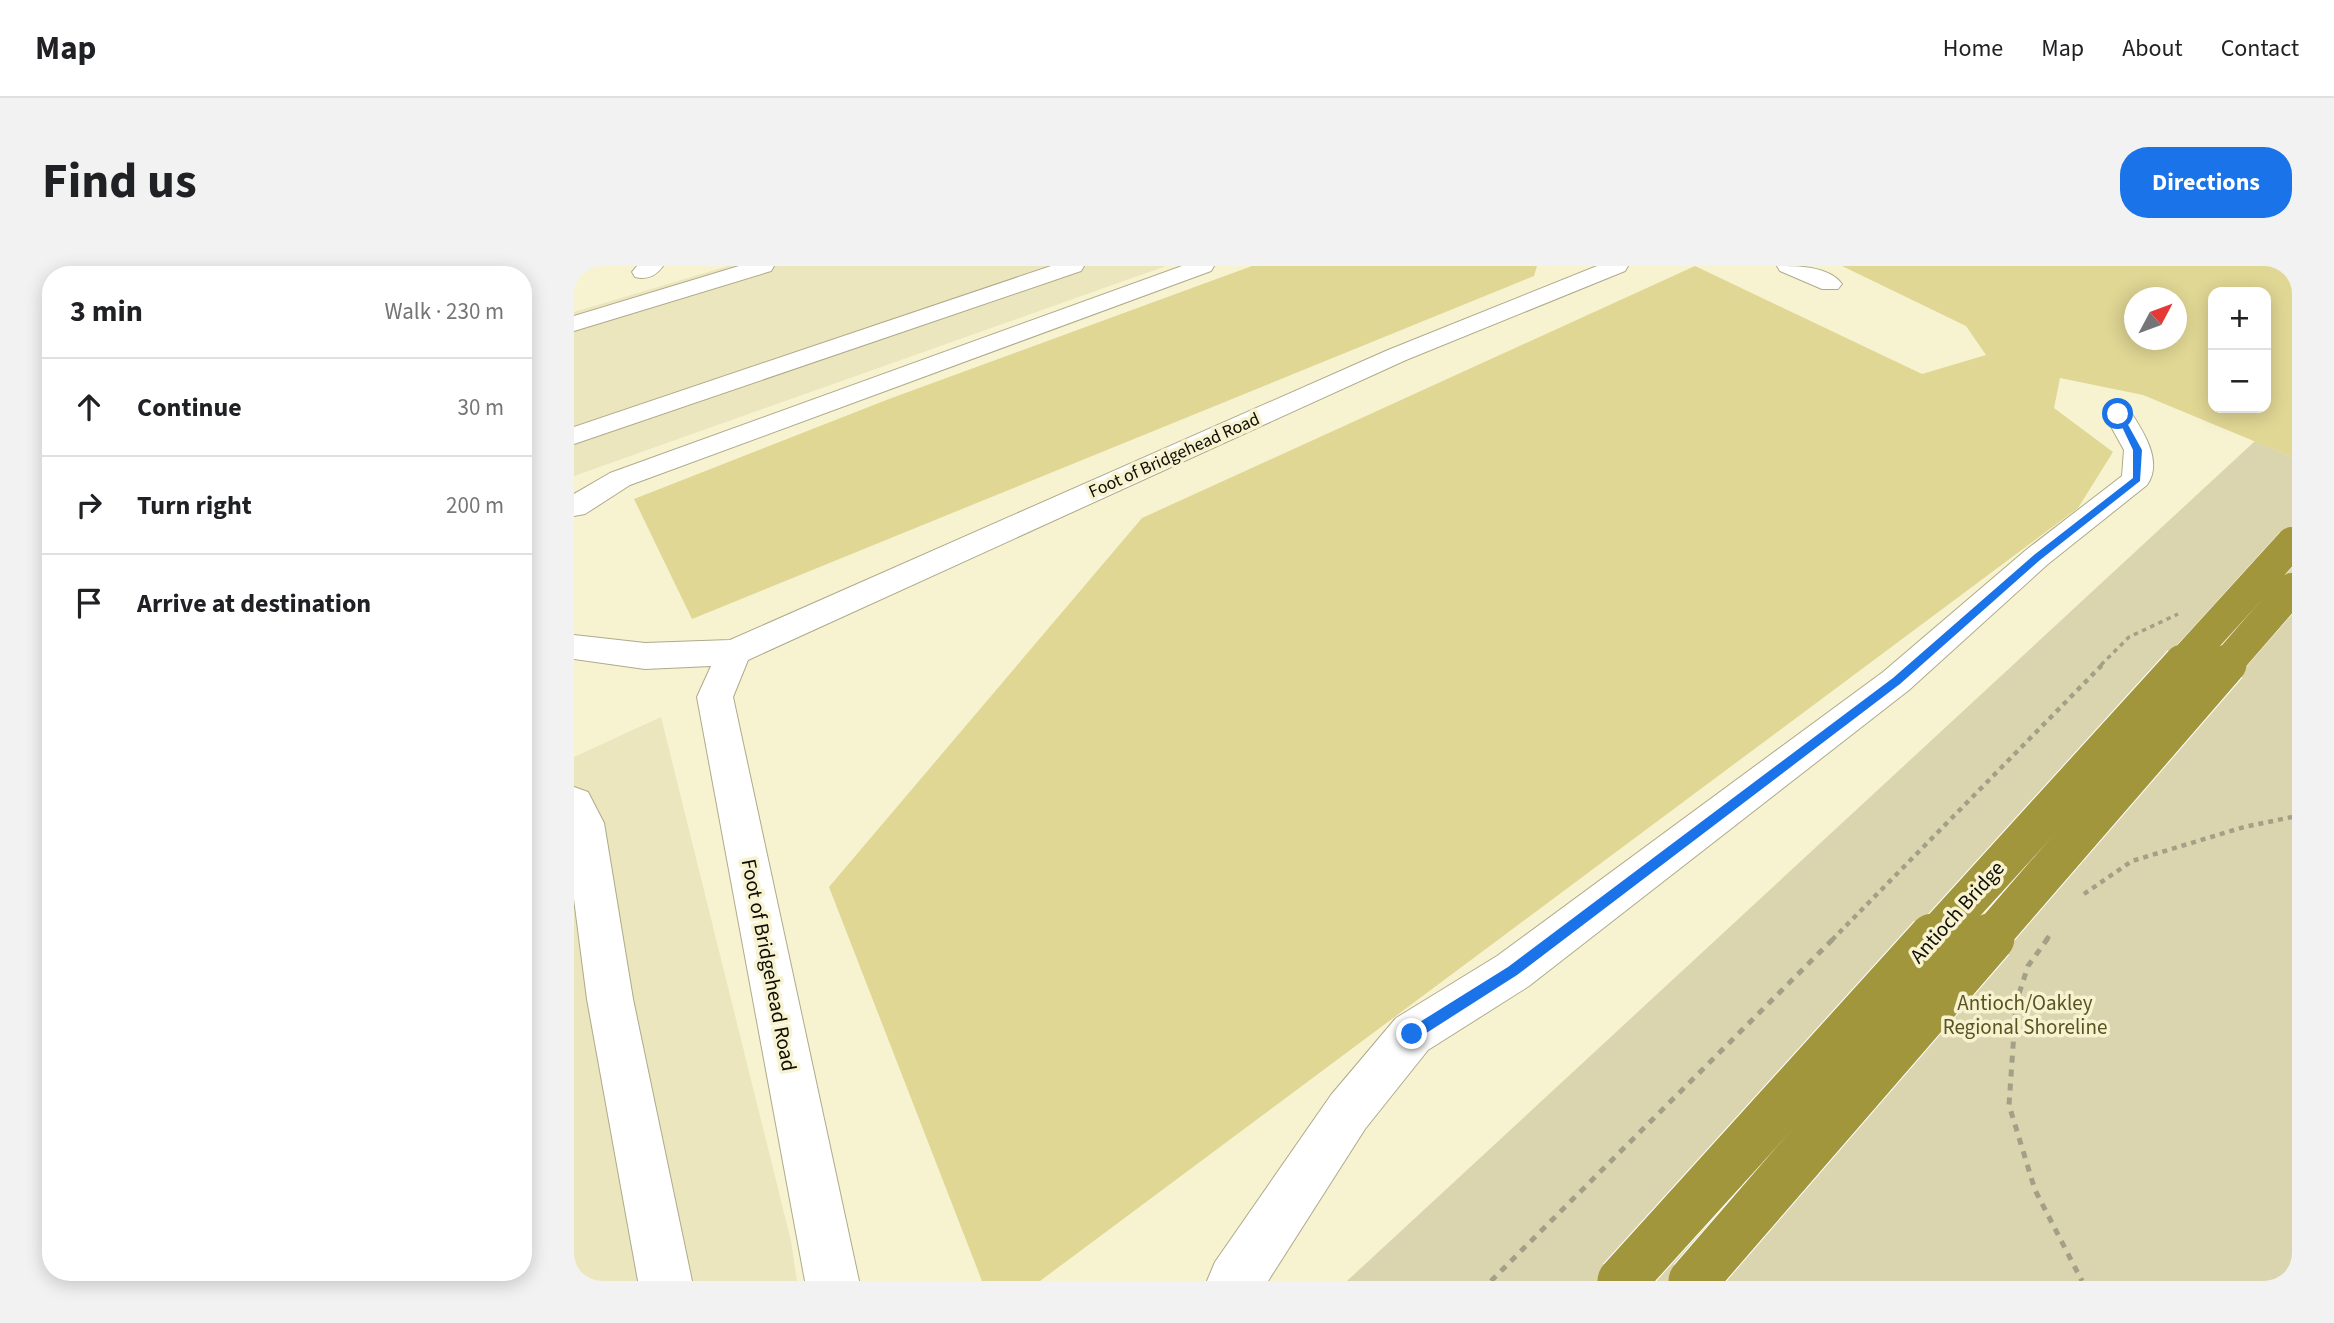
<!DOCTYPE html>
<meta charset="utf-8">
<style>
:root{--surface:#fff;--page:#f2f2f2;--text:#202124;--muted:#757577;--line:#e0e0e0;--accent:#1a73e8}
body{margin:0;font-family:"Source Sans 3",sans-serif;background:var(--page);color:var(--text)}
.controls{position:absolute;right:21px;top:21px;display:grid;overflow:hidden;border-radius:14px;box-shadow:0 4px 18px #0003}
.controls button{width:63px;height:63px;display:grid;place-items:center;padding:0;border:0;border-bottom:2px solid var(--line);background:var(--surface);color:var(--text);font:35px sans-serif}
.compass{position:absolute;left:1550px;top:21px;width:63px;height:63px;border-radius:50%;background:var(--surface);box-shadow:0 4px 18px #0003;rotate:49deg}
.stop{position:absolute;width:21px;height:21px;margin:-16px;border:5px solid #1a73e8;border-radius:50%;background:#fff}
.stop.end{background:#1a73e8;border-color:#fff;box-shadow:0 2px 7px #0008}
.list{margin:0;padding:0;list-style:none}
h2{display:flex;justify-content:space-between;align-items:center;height:91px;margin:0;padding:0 28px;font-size:30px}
h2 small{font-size:23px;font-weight:400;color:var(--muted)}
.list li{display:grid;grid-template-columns:46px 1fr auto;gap:21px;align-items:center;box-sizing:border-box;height:98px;padding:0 28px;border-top:2px solid var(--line)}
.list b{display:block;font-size:26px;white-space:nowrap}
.list em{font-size:23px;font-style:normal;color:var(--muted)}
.icon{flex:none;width:38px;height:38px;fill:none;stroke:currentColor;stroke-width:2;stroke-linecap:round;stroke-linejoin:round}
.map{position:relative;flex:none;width:1718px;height:1015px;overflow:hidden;border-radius:28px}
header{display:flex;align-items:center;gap:42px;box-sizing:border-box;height:98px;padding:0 35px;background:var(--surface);border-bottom:2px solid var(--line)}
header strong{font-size:33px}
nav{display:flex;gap:38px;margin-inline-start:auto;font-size:24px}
.intro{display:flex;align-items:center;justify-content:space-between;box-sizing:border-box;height:168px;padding:0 42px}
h1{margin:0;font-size:49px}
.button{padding:18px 32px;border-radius:28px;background:var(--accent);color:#fff;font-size:24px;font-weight:700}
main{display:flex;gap:42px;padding:0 42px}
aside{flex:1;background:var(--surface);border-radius:28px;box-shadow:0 4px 18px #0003}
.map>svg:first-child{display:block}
</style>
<header>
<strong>Map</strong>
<nav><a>Home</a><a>Map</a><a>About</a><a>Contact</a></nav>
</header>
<div class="intro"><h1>Find us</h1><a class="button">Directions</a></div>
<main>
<aside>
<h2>3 min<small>Walk · 230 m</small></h2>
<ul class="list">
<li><svg class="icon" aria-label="ahead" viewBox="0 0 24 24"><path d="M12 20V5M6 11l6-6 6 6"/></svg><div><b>Continue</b></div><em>30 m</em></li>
<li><svg class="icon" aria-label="right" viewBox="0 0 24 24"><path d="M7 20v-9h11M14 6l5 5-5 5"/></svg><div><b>Turn right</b></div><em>200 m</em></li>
<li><svg class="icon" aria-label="arrive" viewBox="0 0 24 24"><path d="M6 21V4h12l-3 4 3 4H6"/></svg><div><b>Arrive at destination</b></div></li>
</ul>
</aside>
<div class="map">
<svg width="1718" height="1015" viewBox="0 0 1718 1015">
<rect width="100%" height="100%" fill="#f7f3d1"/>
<g fill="#ebe6bd">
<polygon points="154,0 592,0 0,210 0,46"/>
<polygon points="87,451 217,975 223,1015 0,1015 0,491"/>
</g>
<polygon fill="#dad5ae" points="1681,175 1718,191 1718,1015 773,1015"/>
<g fill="#e0d794" fill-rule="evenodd">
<polygon points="678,0 963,0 960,10 118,353 60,233 315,133"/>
<path d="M 1121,0 L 1348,108 L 1412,89 L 1392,60 L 1268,0 L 1718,0 L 1718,191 L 1569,129 L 1486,112 L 1480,142 L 1539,186 L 1504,242 L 466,1015 L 408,1015 L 255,621 L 568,252 ZM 1692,26 L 1692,142 L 1639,142 L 1639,26 ZM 1560,32 L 1602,32 L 1602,74 L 1560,74 Z"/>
</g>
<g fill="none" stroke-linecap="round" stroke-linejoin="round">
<defs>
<g id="minor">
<path d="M 63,0 L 89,0 C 82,10 73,14 61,11 L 58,6 Z"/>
<polygon points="165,0 200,0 197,5 0,65 0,50"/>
<polygon points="477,0 510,0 507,5 0,178 0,161"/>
<polygon points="608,0 640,0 637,5 56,219 11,248 0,250 0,228 36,207"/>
<polygon points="1023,0 1054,0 1051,5 832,94 174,394 159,431 285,1015 231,1015 123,431 137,400 71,403 0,393 0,369 71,377 156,374 814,84"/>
<path d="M 1203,0 C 1223,0 1255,0 1268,18 L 1264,23 L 1248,23 L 1206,5 Z"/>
<path d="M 1544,140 L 1554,142 C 1568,163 1590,195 1573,219 L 1474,298 L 1335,424 L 955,720 L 854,784 L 791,863 L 694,1015 L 633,1015 L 641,996 L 757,829 L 822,752 L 923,690 L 1309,406 L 1452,284 L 1548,210 L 1550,184 L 1530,148 L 1534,142 Z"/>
<polygon points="0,521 14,526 30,557 59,733 118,1015 64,1015 13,733 0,633"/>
</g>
</defs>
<use href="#minor" stroke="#aeaa8a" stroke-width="2"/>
<polyline stroke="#a3a087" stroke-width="3.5" stroke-dasharray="4.5 4.5" stroke-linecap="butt" points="1527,399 1555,371 1604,348"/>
<g stroke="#a3a087" stroke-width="4.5" stroke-dasharray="5 5" stroke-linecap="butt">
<polyline points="1510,628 1558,595 1670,561 1718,551"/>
<polyline points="1258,674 1529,398"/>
<polyline points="1472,674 1476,669"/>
</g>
<g stroke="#a3a087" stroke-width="5" stroke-dasharray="7 7" stroke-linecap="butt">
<polyline points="1474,672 1454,700 1442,737 1435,839 1461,924 1508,1015"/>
<polyline points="917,1015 1260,672"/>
</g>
<use href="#minor" fill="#fff" fill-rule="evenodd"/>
<defs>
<g id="highway-bridge-far2">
<polyline points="1607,399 1718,277"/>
<polyline points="1652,399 1718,323"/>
</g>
<g id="highway-bridge-far1">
<polyline points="1358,674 1609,398"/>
<polyline points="1414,674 1653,398"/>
</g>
<g id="highway-bridge">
<polyline points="1048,1015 1359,672"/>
<polyline points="1119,1015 1416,672"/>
</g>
</defs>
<use href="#highway-bridge-far2" stroke="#fff" stroke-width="33" stroke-linecap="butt"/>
<use href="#highway-bridge-far1" stroke="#fff" stroke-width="41" stroke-linecap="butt"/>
<use href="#highway-bridge" stroke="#fff" stroke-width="51" stroke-linecap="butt"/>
<use href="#highway-bridge-far2" stroke="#a2963c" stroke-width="32"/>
<use href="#highway-bridge-far1" stroke="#a2963c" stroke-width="39"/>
<use href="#highway-bridge" stroke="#a2963c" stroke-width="49"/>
</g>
<polygon fill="#1a73e8" points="1541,146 1547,146 1568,184 1566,215 1466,294 1326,418 943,709 843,773 833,773 833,764 934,701 1319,412 1460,289 1559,212 1559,184"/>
<g text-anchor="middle" stroke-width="7" stroke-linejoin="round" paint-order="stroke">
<g font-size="18" fill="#0f0d04" stroke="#f7f3d1">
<text transform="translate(600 189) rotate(-24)" y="6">Foot of Bridgehead Road</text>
</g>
<g font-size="21" fill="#0f0d04" stroke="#f7f3d1">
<text transform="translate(1383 646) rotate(-48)" y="7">Antioch Bridge</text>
<text transform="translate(195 699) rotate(79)" y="7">Foot of Bridgehead Road</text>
</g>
<g font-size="21" fill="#5a5321" stroke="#f7f3d1">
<text x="1451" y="744">Antioch/Oakley<tspan x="1451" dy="24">Regional Shoreline</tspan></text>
</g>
</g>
</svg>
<div class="controls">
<button>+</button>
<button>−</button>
</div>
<svg class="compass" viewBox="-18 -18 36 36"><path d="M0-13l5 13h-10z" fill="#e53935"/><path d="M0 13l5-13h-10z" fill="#757577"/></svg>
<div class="stop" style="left:1544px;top:148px"></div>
<div class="stop end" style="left:838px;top:768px"></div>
</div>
</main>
